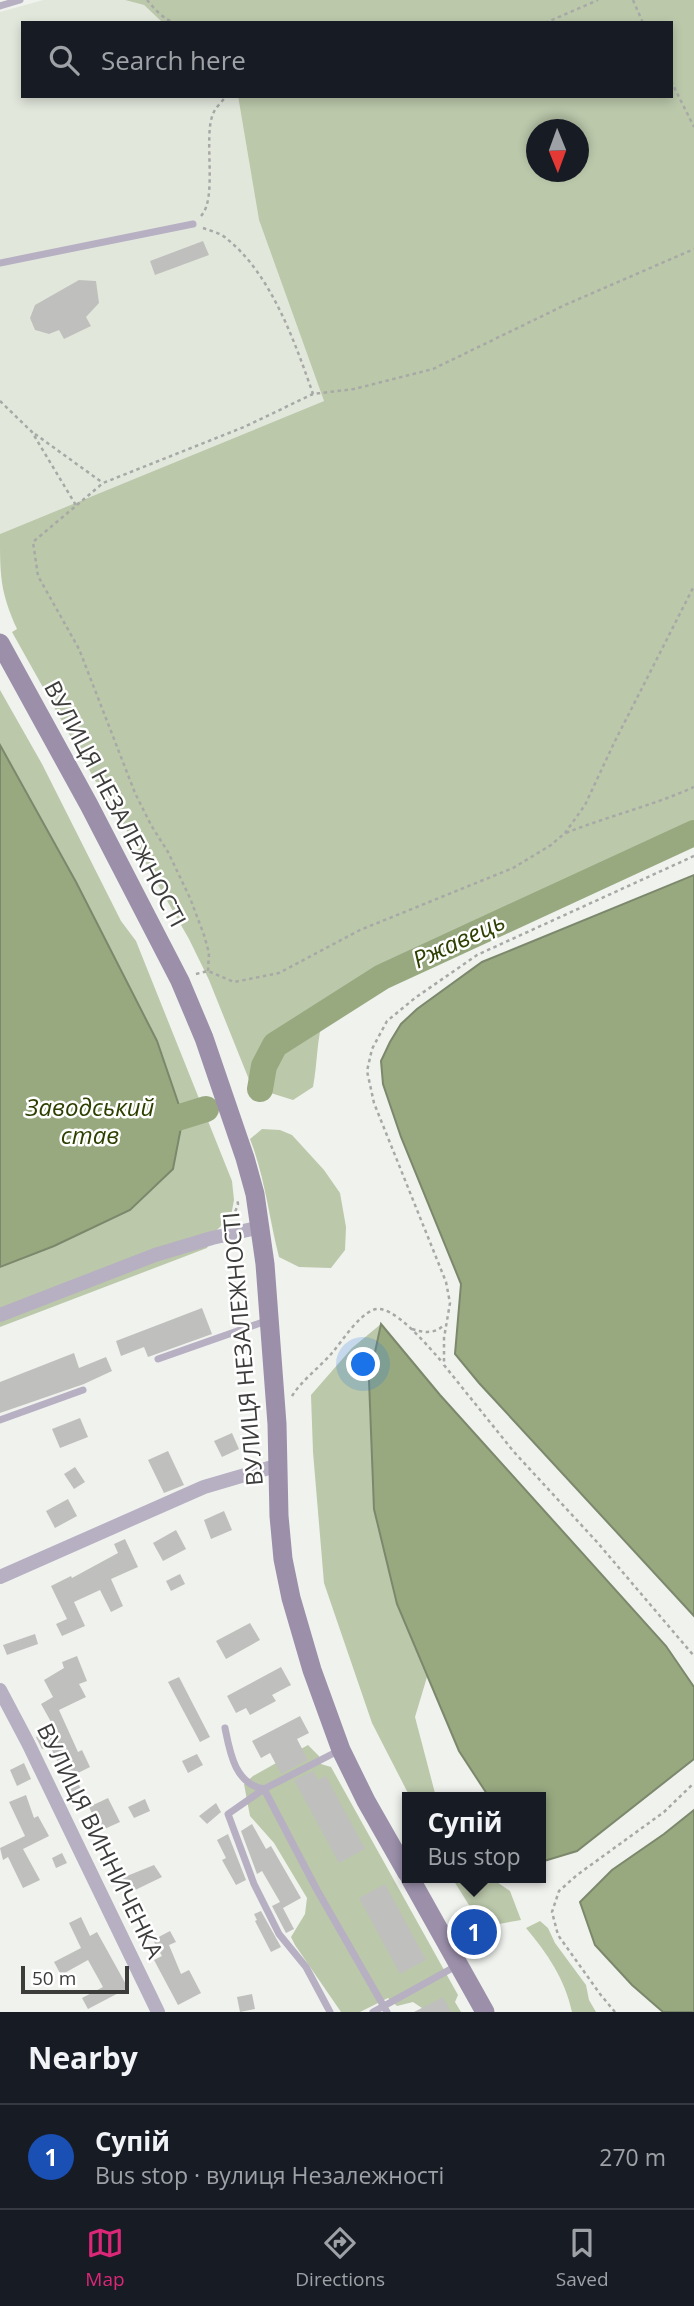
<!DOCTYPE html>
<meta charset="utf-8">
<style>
:root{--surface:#171b24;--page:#242831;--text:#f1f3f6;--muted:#9ea1a6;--line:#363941;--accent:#db2777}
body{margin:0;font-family:"Open Sans",sans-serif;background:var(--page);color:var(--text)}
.compass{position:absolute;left:526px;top:119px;width:63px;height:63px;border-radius:50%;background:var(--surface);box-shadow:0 4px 10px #0003;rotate:179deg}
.scale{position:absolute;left:21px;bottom:18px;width:108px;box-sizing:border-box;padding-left:7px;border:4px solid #3c3c3b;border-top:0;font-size:19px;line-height:24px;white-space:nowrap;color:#3c3c3b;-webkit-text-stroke:5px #fff;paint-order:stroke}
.you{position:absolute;left:364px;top:1365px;width:24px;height:24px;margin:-18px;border:5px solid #fff;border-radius:50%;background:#1a73e8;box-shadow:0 0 0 10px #1a73e833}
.badge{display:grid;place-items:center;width:46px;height:46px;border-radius:50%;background:var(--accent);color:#fff;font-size:23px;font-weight:700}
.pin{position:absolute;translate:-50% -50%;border:4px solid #fff;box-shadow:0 2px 7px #0006}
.popup{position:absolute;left:402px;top:1792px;width:144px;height:91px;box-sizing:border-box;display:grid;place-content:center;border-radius:0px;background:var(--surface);filter:drop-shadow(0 2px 5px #0005);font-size:23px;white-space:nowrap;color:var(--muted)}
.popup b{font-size:26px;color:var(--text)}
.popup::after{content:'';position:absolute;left:50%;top:100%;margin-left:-14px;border:14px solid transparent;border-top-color:var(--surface)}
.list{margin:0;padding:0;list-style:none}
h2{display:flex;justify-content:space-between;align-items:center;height:91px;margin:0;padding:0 28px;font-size:30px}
h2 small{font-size:23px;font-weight:400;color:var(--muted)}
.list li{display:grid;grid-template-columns:46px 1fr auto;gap:21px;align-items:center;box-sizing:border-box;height:105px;padding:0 28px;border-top:2px solid var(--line)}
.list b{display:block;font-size:26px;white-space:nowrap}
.list p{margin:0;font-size:23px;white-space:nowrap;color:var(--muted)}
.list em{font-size:23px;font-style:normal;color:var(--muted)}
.icon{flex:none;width:38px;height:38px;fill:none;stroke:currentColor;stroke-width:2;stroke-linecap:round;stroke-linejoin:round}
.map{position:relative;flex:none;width:694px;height:2012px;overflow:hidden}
.search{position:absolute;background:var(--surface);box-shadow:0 4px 10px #0003;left:21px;right:21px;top:21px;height:77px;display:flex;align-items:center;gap:18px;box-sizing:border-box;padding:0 24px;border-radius:0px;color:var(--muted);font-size:26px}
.sheet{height:196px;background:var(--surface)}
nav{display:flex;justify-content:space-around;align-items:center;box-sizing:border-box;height:98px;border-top:2px solid var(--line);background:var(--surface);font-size:19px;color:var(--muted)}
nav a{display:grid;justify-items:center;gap:4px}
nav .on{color:var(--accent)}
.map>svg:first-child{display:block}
</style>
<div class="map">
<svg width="694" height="2012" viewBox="0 0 694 2012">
<rect width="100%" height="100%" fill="#f0f2ee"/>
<polygon fill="#e2e7dc" points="43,0 125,0 144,5 163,23 23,23 23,96 238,96 259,220 324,401 0,534 0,12"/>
<g fill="#bbc8aa" fill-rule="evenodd">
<path d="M 125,0 L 694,0 L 694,822 L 423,954 L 325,1013 C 316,1039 318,1061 313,1087 L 293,1100 L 252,1087 L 209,980 L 189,939 L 99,782 L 96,782 L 12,632 L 17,629 C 0,591 0,576 0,534 L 324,401 L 259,220 L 238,96 L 671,96 L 671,23 L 163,23 L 144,5 ZM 536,130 L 578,130 L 578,172 L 536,172 Z"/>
<polygon points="0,690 42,764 121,921 136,941 232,1181 234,1200 231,1216 213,1234 207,1248 0,1327 0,1267 54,1246 76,882 0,745"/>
<path d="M 262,1129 L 280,1130 L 292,1135 L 324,1170 L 340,1193 L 346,1227 L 345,1250 L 331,1268 L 299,1267 L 279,1257 C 269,1218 265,1177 250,1139 Z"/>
<polygon points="381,1324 369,1380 370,1422 397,1604 427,1677 415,1717 436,1797 410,1797 372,1723 324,1583 313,1452 311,1395 352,1348"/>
<polygon points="308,1745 319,1756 321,1764 331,1767 458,1995 455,2002 461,2012 428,2012 413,2002 397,2006 388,1998 360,2012 341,2012 295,1945 291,1937 305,1914 307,1898 274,1843 250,1816 244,1784 253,1776"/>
<polygon points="452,1878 491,1878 510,1891 521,1920 499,1924 474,1913"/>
<path d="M 540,1921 L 548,1928 L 555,1943 L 586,1985 L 589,2000 L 596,2012 L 572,2012 C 565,1979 547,1953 526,1928 Z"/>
</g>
<g fill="#98a980" stroke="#7c886b" stroke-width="2">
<polygon points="0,745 76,882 157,1041 183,1117 173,1169 130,1210 54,1246 0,1267"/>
<polygon points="694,875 694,1616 479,1383 455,1354 461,1284 401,1137 383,1084 381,1061 390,1042 401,1024 417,1009 482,962"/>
<polygon points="381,1324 440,1395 666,1646 694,1687 694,1759 577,1851 541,1862 540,1797 489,1797 459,1751 397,1604 374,1509 369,1380"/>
<polygon points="694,1810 694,2012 663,2012 632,1985 595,1945 580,1902 612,1870 664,1834"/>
</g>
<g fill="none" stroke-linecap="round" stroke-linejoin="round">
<g stroke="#98a980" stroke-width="26">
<polyline points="260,1089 264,1066 275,1045 382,977 694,833"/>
<polyline points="148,1127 206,1109"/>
</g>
</g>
<g fill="#bfc0bd">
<polygon points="203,241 209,255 155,275 150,261"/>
<polygon points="79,280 96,281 99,303 86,317 91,326 64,339 59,330 49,334 35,330 30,318 35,305"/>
<polygon points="202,1308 212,1334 148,1357 144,1347 121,1356 116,1341"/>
<polygon points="74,1353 79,1368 106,1357 112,1371 84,1384 0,1413 0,1382"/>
<polygon points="80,1418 88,1437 60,1448 52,1429"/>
<polygon points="232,1433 239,1449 222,1457 214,1441"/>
<polygon points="168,1451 184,1485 164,1493 148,1460"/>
<polygon points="75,1467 85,1482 74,1489 64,1474"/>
<polygon points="68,1499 77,1516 55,1528 46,1511"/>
<polygon points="224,1511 232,1530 211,1539 204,1520"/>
<polygon points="176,1530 186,1549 163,1561 153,1543"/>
<polygon points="125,1539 138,1567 111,1579 123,1606 111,1612 100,1590 74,1602 85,1626 62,1636 56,1624 67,1619 51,1586 71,1576 72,1578 118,1553 114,1544"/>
<polygon points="180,1574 185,1584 171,1591 166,1581"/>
<polygon points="250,1623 260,1640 226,1659 216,1641"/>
<polygon points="35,1634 38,1644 7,1655 3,1645"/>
<polygon points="77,1656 87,1681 79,1684 86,1697 59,1710 78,1752 82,1750 90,1767 66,1779 50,1746 42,1749 36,1737 55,1729 41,1704 53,1697 44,1680 64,1668 62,1662"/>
<polygon points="281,1667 291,1685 272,1695 276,1701 250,1715 246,1708 236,1713 227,1696"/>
<polygon points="179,1677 210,1737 200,1742 168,1682"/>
<polygon points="300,1716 309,1733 297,1739 308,1760 281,1774 270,1753 261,1758 252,1741"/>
<polygon points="197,1754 203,1765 188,1773 182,1761"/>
<polygon points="24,1763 31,1779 17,1786 10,1770"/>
<polygon points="313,1771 318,1780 326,1776 365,1849 339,1863 294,1780"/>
<polygon points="76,1779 81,1789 68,1796 63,1786"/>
<polygon points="26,1795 34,1818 38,1816 49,1836 23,1849 40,1880 23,1888 8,1857 3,1860 0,1848 25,1836 9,1802"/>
<polygon points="108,1798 120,1822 100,1831 89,1807"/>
<polygon points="145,1799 150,1811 134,1818 128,1807"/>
<polygon points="216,1803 221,1812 207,1824 199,1816"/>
<polygon points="252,1824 266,1849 271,1846 301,1898 283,1908 294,1929 286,1933 272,1906 280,1902 262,1871 257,1874 241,1831"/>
<polygon points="228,1834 246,1880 236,1885 222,1860 226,1858 217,1840"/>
<polygon points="62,1853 67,1863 56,1868 52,1858"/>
<polygon points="154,1865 162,1877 129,1893 122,1878"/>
<polygon points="385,1884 426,1960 400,1974 359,1898"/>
<polygon points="261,1911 281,1947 271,1952 255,1921 257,1920 254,1914"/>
<polygon points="81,1917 90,1936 97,1932 128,1988 88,2009 82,1998 103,1987 88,1960 61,1975 54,1962 81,1948 69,1923"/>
<polygon points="170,1931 176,1942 169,1945 181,1974 189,1970 201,1993 178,2005 154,1960 162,1956 153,1940"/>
<polygon points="252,1994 255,2009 240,2012 237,1997"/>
<polygon points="443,1997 451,2012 414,2012"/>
</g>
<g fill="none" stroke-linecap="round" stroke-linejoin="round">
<g stroke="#a7a9a6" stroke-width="2.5" stroke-dasharray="3.5 3.5" stroke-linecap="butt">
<path d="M 147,0 C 155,9 165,22 178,23"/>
<polyline points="633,0 643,23"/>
<polyline points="545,23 598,0"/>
<polyline points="671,81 694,127"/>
<path d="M 201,216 C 218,198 203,137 213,114 C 215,108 222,102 226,96"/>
<path d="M 203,228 C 211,231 221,233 227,239 C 271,274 295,342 313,394"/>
<polyline points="0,401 32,432 77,507"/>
<polyline points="35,434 103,483"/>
<path d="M 566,833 C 608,816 652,806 694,787"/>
<polyline points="694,856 477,955 415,998 387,1021 372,1049 367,1071 374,1103 446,1282 450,1303 444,1338 444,1365 514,1452 597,1542 694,1656"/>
<polyline points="208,971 209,953 204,935 190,898 168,852 151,825 135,793 79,649 38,576 33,542 103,483 244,427 313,394 354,389 433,369 565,305 694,249"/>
<polyline points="196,974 208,971 234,982 279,973 360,930 513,868 551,845 565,833 585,805 614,743 694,586"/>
<polyline points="233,1218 238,1204 237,1198"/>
<path d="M 412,1329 C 424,1333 435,1334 444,1325"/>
<path d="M 292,1396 C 302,1380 319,1368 332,1353 C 343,1340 357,1317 373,1310 C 392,1301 431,1350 443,1363"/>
<polyline points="615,2012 600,1994 558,1935 552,1912 559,1891 577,1875 664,1812 694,1783"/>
</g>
<g stroke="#b7afc2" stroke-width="7">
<polyline points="0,6 20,0"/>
<polyline points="0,263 193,224"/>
<polyline points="158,1359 269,1320"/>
<polyline points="0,1420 83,1390"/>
<path d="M 225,1728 C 230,1753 235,1784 264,1789 L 228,1814 L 254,1884 L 279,1934 L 306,1967 L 330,2012"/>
<polyline points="340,1750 264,1789 317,1890 387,2012"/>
<polyline points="373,2012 458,1965"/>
</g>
<g stroke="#b7afc2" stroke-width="14">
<polyline points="0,1315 155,1255 212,1238 261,1227"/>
<polyline points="0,1577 204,1487 279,1465"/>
<polyline points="0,1690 28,1743 158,2012"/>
</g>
<g stroke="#9b8faa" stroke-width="19">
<polyline points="0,643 89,805 180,981 204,1038 245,1158 255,1194 265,1264 277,1424 279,1516 283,1559 291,1598 312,1670 341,1750 366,1801 407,1873"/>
<polyline points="410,1878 485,2012"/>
</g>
</g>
<g text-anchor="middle" stroke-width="5" stroke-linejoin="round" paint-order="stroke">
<g font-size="23" fill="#3c3c3b" stroke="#fff">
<text transform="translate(115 804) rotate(62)" y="8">ВУЛИЦЯ НЕЗАЛЕЖНОСТІ</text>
<text transform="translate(243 1349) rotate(-95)" y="8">ВУЛИЦЯ НЕЗАЛЕЖНОСТІ</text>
<text transform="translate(100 1841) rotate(64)" y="8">ВУЛИЦЯ ВИННИЧЕНКА</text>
</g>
<g font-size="24" font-style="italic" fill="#2d4000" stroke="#fff">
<text transform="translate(459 941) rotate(-25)" y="8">Ржавець</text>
<text x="90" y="1116">Заводський<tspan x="90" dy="28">став</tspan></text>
</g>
</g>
</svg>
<svg class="compass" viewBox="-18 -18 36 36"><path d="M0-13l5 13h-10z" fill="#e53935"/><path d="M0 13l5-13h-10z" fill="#9ea1a6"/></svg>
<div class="scale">50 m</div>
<div class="you"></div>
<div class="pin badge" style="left:474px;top:1932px;background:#1a4fb4">1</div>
<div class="popup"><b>Супій</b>Bus stop</div>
<div class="search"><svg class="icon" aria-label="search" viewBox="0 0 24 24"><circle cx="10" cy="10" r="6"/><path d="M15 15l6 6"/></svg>Search here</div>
</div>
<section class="sheet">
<h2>Nearby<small></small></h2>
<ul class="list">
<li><span class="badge" style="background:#1a4fb4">1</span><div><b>Супій</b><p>Bus stop · вулиця Незалежності</p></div><em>270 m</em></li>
</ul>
</section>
<nav>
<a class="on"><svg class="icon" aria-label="map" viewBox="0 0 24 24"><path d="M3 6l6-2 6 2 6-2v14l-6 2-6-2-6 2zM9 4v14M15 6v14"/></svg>Map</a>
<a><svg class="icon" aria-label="directions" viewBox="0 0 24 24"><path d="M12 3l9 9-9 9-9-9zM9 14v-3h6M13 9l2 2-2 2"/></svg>Directions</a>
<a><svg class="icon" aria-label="saved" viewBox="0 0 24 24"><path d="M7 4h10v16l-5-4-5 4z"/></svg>Saved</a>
</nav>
